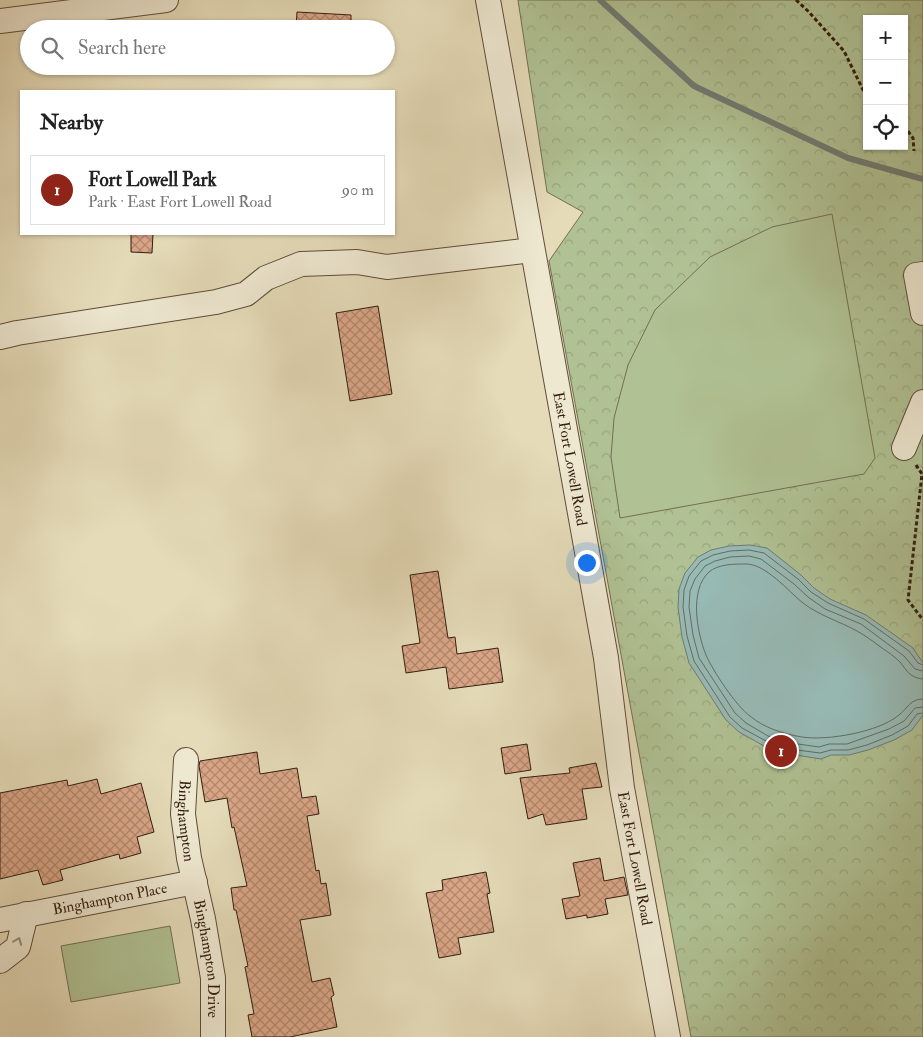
<!DOCTYPE html>
<meta charset="utf-8">
<style>
:root{--surface:#fff;--page:#f6f6f6;--text:#222;--muted:#767676;--line:#e0e0e0;--accent:#8f2418}
body{margin:0;font-family:"IM FELL Double Pica",serif;background:var(--page);color:var(--text)}
.controls{position:absolute;right:15px;top:15px;display:grid;overflow:hidden;border-radius:0px;box-shadow:0 1px 4px #0004}
.controls button{width:45px;height:45px;display:grid;place-items:center;padding:0;border:0;border-bottom:1px solid var(--line);background:var(--surface);color:var(--text);font:25px sans-serif}
.you{position:absolute;left:586px;top:562px;width:18px;height:18px;margin:-12px;border:4px solid #fff;border-radius:50%;background:#1a73e8;box-shadow:0 0 0 8px #1a73e833}
.badge{display:grid;place-items:center;width:32px;height:32px;border-radius:50%;background:var(--accent);color:#fff;font-size:16px;font-weight:700}
.pin{position:absolute;translate:-50% -50%;border:2px solid #fff;box-shadow:0 1px 5px #0006}
.list{margin:0;padding:0;list-style:none}
h2{display:flex;justify-content:space-between;align-items:center;height:65px;margin:0;padding:0 20px;font-size:21px}
h2 small{font-size:16px;font-weight:400;color:var(--muted)}
.list li{display:grid;grid-template-columns:32px 1fr auto;gap:15px;align-items:center;box-sizing:border-box;height:70px;margin:0 10px 10px;padding:0 10px;border:1px solid var(--line);border-radius:0px}
.list b{display:block;font-size:19px;white-space:nowrap}
.list p{margin:0;font-size:16px;white-space:nowrap;color:var(--muted)}
.list em{font-size:16px;font-style:normal;color:var(--muted)}
.icon{flex:none;width:28px;height:28px;fill:none;stroke:currentColor;stroke-width:2;stroke-linecap:round;stroke-linejoin:round}
.map{position:relative;flex:none;width:923px;height:1037px;overflow:hidden}
.search{position:absolute;background:var(--surface);box-shadow:0 1px 4px #0004;left:20px;top:20px;width:375px;height:55px;display:flex;align-items:center;gap:12px;box-sizing:border-box;padding:0 18px;border-radius:28px;color:var(--muted);font-size:19px}
.panel{position:absolute;background:var(--surface);box-shadow:0 1px 4px #0004;left:20px;top:90px;width:375px;height:145px;border-radius:0px}
.map>svg:first-child{display:block}
</style>
<div class="map">
<svg width="923" height="1037" viewBox="0 0 923 1037">
<defs>
<pattern id="park-crowns" width="20" height="18" patternUnits="userSpaceOnUse" patternTransform="scale(1.25)"><rect width="20" height="18" fill="#b0c193"/><path d="M2 6a3 3 0 1 1 6 0M12 15a3 3 0 1 1 6 0" fill="none" stroke="#98a57e"/></pattern>
<pattern id="building-cross-hatch" width="8" height="8" patternUnits="userSpaceOnUse" patternTransform="scale(1.25)"><rect width="8" height="8" fill="#d9a586"/><path d="M0 0l8 8M0 8l8-8" fill="none" stroke="#b1866c"/></pattern>
</defs>
<rect width="100%" height="100%" fill="#e5dbb8"/>
<filter id="stains"><feTurbulence type="fractalNoise" baseFrequency=".004" numOctaves="4"/><feColorMatrix values="0 0 0 0 .2 0 0 0 0 .09 0 0 0 0 .02 0 0 0 .5 -.17"/></filter>
<radialGradient id="worn" r=".72"><stop offset=".6" stop-color="#630" stop-opacity="0"/><stop offset="1" stop-color="#630" stop-opacity=".3"/></radialGradient>
<path fill="url(#park-crowns)" stroke="#726f52" fill-rule="evenodd" d="M 518,0 L 923,0 L 923,1037 L 691,1037 L 549,261 L 583,212 L 547,192 ZM 867,19 L 904,19 L 904,146 L 867,146 Z"/>
<g fill="#b0c193" stroke="#726f52">
<polygon points="832,214 875,458 864,474 620,518 611,457 614,418 628,365 655,310 710,257 772,227"/>
<polygon points="170,926 180,983 71,1002 61,946"/>
</g>
<polygon fill="#97bab5" stroke="#6f7b73" points="750,545 767,548 801,575 814,588 830,599 866,615 913,648 923,663 923,715 912,730 894,740 868,750 849,755 831,755 821,759 796,755 764,746 739,732 726,720 689,663 682,637 678,607 679,589 685,573 698,557 711,550 729,546"/>
<g fill="none" stroke-linecap="round" stroke-linejoin="round">
<g stroke="#656c62" stroke-width="1">
<polyline points="923,665 918,663 909,651 864,619 828,603 811,592 798,579 764,553 749,550 730,551 713,555 701,561 689,576 684,590 683,607 687,636 694,661 730,717 742,728 766,741 797,750 820,753 831,750 848,750 867,745 892,735 908,726 917,714 923,713"/>
<polyline points="923,671 915,669 904,656 861,624 825,609 808,597 794,584 761,559 749,556 730,557 715,561 705,566 695,579 690,591 689,607 693,635 699,658 735,713 746,723 768,736 798,744 819,747 829,744 847,744 889,729 904,721 915,708 923,707"/>
<path d="M 923,679 C 910,678 907,671 900,662 C 895,657 888,652 882,648 C 874,642 866,636 857,631 C 839,621 820,616 803,603 C 788,591 766,564 746,564 C 734,564 718,564 709,572 C 689,590 697,633 706,655 C 713,671 736,706 750,716 C 764,728 784,734 802,737 C 827,741 879,732 899,715 C 908,708 910,699 923,699"/>
</g>
<polyline stroke="#6f7b73" stroke-width="6" points="600,0 694,86 848,158 923,179"/>
</g>
<g fill="url(#building-cross-hatch)" stroke="#331d10">
<polygon points="297,12 351,15 351,29 296,29"/>
<polygon points="131,234 153,234 152,253 131,252"/>
<polygon points="378,306 392,394 350,401 336,313"/>
<polygon points="438,571 448,638 455,637 457,654 498,648 503,682 449,689 446,667 406,673 402,646 420,643 410,575"/>
<polygon points="527,744 531,770 505,774 501,748"/>
<polygon points="257,752 260,774 297,768 302,798 316,796 319,814 307,816 316,871 319,870 321,884 326,883 331,915 300,920 312,982 330,978 334,995 331,997 337,1027 290,1037 252,1037 248,1015 254,1014 245,967 248,966 236,910 234,910 231,888 247,886 234,827 232,828 227,798 205,802 199,766 200,761"/>
<polygon points="596,763 602,787 582,789 587,819 546,825 543,814 528,819 520,778 570,773 569,768"/>
<polygon points="97,779 101,794 141,783 154,832 137,837 141,853 120,859 119,854 60,870 63,880 43,885 38,870 0,879 0,793 67,780 68,786"/>
<polygon points="600,858 604,881 624,877 628,895 605,899 608,914 587,918 587,915 566,919 562,899 580,896 573,863"/>
<polygon points="486,872 490,893 487,894 494,932 458,938 461,954 439,958 426,893 443,890 442,880"/>
</g>
<g fill="none" stroke-linecap="round" stroke-linejoin="round">
<defs>
<g id="minor">
<path id="s1" d="M 488,0 L 606,658 L 622,788 L 668,1037"/>
<polyline points="0,21 166,0"/>
<polyline points="923,274 916,275 923,313"/>
<polyline points="0,337 17,333 216,302 246,294 266,278 301,264 357,262 387,267 532,250"/>
<polyline points="904,448 923,402"/>
<path id="s2" d="M 186,760 L 183,814 L 189,858 L 203,919 L 213,978 L 213,1037"/>
<path id="s3" d="M 0,920 L 195,882"/>
<polyline points="0,961 18,947 26,914"/>
</g>
</defs>
<use href="#minor" stroke="#604c3a" stroke-width="26"/>
<g stroke="#331d10" stroke-width="3" stroke-dasharray="4 2.5" stroke-linecap="butt">
<polyline points="796,0 808,11 844,51 867,98"/>
<polyline points="904,126 913,138 914,151"/>
<polyline points="916,465 922,474 908,600 923,620"/>
</g>
<use href="#minor" stroke="#eee8d1" stroke-width="24"/>
</g>
<defs><path id="oneway-chevron" d="M-2-3.5L2.5 0L-2 3.5" fill="none" stroke-width="1.6" stroke-linecap="round" stroke-linejoin="round" transform="scale(1.25)"/></defs>
<use stroke="#9a8d7a" href="#oneway-chevron" transform="translate(18 941) rotate(-69)"/>
<g text-anchor="middle" stroke-width="5" stroke-linejoin="round" paint-order="stroke">
<g font-size="15" fill="#331d10" stroke="#eee8d1">
<text dy="5" stroke="none"><textPath href="#s1" startOffset="466">East Fort Lowell Road</textPath></text>
<text dy="5" stroke="none"><textPath href="#s2" startOffset="61">Binghampton</textPath></text>
<text dy="5" stroke="none"><textPath href="#s1" startOffset="871">East Fort Lowell Road</textPath></text>
<text dy="5" stroke="none"><textPath href="#s3" startOffset="112">Binghampton Place</textPath></text>
<text dy="5" stroke="none"><textPath href="#s2" startOffset="201">Binghampton Drive</textPath></text>
</g>
</g>
<rect width="100%" height="100%" filter="url(#stains)"/>
<rect width="100%" height="100%" fill="url(#worn)"/>
</svg>
<div class="controls">
<button>+</button>
<button>−</button>
<button><svg class="icon" aria-label="locate" viewBox="0 0 24 24"><circle cx="12" cy="12" r="6"/><path d="M12 2v4M12 18v4M2 12h4M18 12h4"/></svg></button>
</div>
<div class="you"></div>
<div class="pin badge" style="left:781px;top:751px">1</div>
<div class="search"><svg class="icon" aria-label="search" viewBox="0 0 24 24"><circle cx="10" cy="10" r="6"/><path d="M15 15l6 6"/></svg>Search here</div>
<section class="panel">
<h2>Nearby<small></small></h2>
<ul class="list">
<li><span class="badge">1</span><div><b>Fort Lowell Park</b><p>Park · East Fort Lowell Road</p></div><em>90 m</em></li>
</ul>
</section>
</div>
